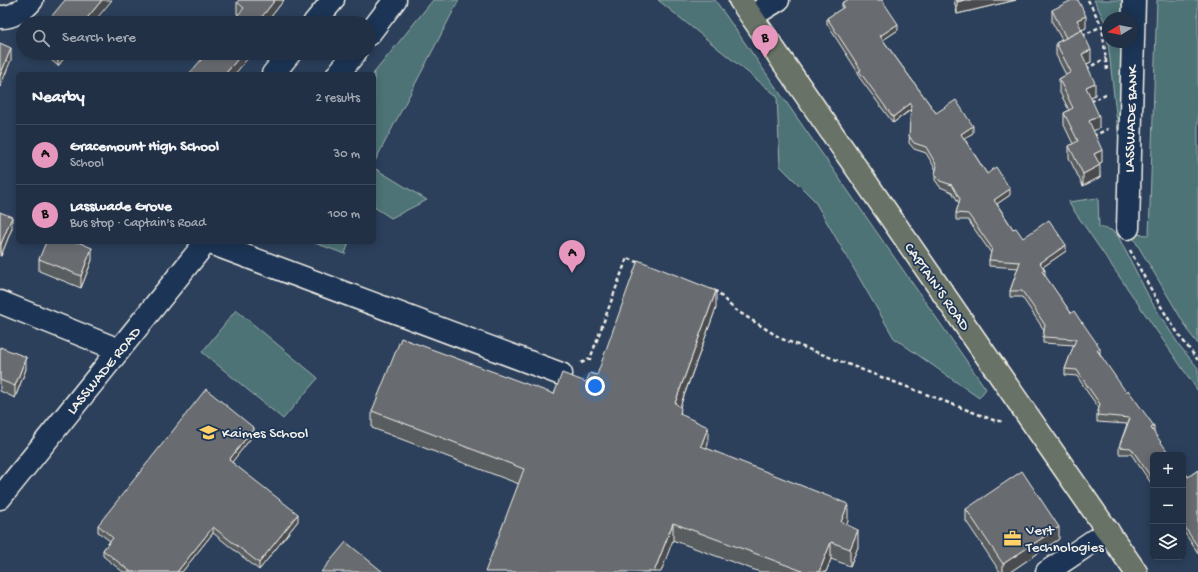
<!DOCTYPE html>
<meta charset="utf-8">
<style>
:root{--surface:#213045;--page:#2d3c50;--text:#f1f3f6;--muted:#a2a9b3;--line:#3e4b5e;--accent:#e797bd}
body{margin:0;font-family:"Gochi Hand",sans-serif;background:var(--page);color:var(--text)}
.controls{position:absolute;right:12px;bottom:12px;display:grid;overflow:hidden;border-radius:6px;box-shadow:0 2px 10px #0003}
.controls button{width:36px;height:36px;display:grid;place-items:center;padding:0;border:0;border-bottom:1px solid var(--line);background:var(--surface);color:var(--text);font:20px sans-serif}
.compass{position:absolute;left:1102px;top:12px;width:36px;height:36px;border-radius:50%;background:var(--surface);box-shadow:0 2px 10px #0003;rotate:260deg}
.you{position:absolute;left:595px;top:386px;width:14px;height:14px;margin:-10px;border:3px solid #fff;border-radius:50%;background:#1a73e8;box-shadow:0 0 0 6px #1a73e833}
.badge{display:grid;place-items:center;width:26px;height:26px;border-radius:50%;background:var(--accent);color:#111;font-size:13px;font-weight:700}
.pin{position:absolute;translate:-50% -33px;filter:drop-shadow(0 1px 2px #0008)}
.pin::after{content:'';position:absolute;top:21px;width:14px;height:12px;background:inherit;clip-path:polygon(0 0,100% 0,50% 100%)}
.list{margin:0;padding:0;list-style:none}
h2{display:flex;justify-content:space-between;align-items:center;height:52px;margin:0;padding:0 16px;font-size:17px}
h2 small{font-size:13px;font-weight:400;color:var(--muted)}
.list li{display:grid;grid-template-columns:26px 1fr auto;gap:12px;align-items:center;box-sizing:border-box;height:60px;padding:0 16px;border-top:1px solid var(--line)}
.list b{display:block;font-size:15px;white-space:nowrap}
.list p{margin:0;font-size:13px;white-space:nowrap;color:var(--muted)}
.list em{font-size:13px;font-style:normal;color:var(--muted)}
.icon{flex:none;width:22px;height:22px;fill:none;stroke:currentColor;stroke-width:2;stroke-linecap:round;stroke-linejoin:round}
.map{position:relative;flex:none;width:1198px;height:572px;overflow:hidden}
.search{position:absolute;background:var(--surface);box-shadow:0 2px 10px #0003;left:16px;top:16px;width:360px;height:44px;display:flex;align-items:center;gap:10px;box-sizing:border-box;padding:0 14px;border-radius:22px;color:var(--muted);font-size:15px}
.panel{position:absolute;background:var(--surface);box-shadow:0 2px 10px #0003;left:16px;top:72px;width:360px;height:172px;border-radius:6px}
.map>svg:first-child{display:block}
</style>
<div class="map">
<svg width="1198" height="572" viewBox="0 0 1198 572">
<rect width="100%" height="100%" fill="#2c405c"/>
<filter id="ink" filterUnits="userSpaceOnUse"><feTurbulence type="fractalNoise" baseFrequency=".025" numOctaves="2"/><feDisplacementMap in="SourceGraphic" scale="8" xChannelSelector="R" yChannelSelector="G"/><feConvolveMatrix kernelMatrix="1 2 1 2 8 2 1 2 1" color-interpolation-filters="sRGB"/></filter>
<g filter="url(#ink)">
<g fill="#4d7376" stroke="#a0b2af">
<polygon points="433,0 459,0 374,163 374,74 373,74"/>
<polygon points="658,0 715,0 986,389 979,398 894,338 814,200 780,166 777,96"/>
<polygon points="1094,0 1122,0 1122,18 1108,18 1108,42 1122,42 1121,159 1106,24"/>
<polygon points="1157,0 1198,0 1198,344 1191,335 1131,234 1149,235"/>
<polygon points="374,168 427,200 391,218 374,207"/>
<polygon points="1098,198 1099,227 1111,230 1118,236 1151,301 1179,345 1198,368 1198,391 1068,202"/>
<polygon points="312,242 349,242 345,254"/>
<polygon points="236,310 318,378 283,419 202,352"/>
</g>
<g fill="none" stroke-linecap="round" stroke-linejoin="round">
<defs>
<g id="minor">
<polyline points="752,16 778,0"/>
<path d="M 0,17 C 12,18 25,9 32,0"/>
<polyline points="314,23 333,0"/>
<polyline points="369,34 395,0"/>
<polyline points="273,74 290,53"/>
<polyline points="338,74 355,53"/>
<polyline points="1128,228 1134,0"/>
<polyline points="208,242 561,374"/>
<polyline points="0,302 119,350"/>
<polyline points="0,498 206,242"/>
<polyline points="1047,572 1108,531"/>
</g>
<polyline id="major" points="740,0 1136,572"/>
</defs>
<use href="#minor" stroke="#f4f1e8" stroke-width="25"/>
<use href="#major" stroke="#f4f1e8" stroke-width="25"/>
<g stroke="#f4f1e8" stroke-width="2.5" stroke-dasharray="4 3" stroke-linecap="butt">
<polyline points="1088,0 1102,26 1107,70"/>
<polyline points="1082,36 1102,26"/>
<polyline points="1086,69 1106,58"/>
<polyline points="1090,102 1108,93"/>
<polyline points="1093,136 1108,129"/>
<path d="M 1130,250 C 1150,288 1170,326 1198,360"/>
<polyline points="714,290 717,292 734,309 782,339 996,421 1003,421"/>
<polyline points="581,363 590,359 627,258 640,263"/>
</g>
<use href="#minor" stroke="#1d3557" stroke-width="22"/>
<use href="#major" stroke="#697266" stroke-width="22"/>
</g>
<g fill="#595d61" stroke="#f4f1e8">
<polygon points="239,0 284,0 266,23 237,14 237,2"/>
<polygon points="954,0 1016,0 957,14"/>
<polygon points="842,3 898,30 883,40 936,113 973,133 964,138 987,174 1010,195 997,204 1013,229 1023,238 1066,251 1043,267 1045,276 1100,354 1153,455 1153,486 1131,454 1119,454 1119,447 1127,424 1097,422 1097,415 1099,408 1088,393 1077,376 1065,375 1065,369 1074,345 1043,343 1043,337 1044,330 1022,297 1010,297 1010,291 1018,268 989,266 989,260 991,253 968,220 956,220 956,213 959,203 952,192 940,187 935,180 935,174 936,170 926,153 914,149 909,143 911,110 893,123 859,77 859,74 827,24 827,18 842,9"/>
<polygon points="1052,10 1086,28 1082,29 1082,32 1091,62 1087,64 1095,95 1090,97 1099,128 1093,131 1102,162 1099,164 1100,177 1083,186 1069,158 1069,146 1073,144 1064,125 1064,113 1069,110 1059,91 1059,79 1066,75 1056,55 1056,43 1062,40 1052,22"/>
<polygon points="43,53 68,53 58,66"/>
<polygon points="0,212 12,228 1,256 0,256"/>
<polygon points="39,259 92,260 81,288 39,271"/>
<polygon points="716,308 680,407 681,415 708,444 706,448 848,521 846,524 858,547 850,566 831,559 826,572 760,572 519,484 372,428 372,411 554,394 586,382"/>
<polygon points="0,347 26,369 15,398 0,391"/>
<polygon points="254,434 232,462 298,521 259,570 213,533 182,572 123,572 103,556 103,550 110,541 98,532 98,525"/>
<polygon points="1183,469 1188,477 1198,470 1198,553 1184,532 1183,532"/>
<polygon points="1153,488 1153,500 1152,500 1152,494"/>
<polygon points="966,509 1059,539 1010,572 1000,572 966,521"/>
</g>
<g fill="#484c4f" stroke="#f4f1e8">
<polygon points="102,0 112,0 93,23 83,23"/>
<polygon points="275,0 284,0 266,23 257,23"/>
<polygon points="964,0 1016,0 957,14 957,2"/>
<polygon points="1086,16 1086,28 1077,32 1077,20"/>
<polygon points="898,24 898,30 880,42 880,36"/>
<polygon points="11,48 11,60 0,87 0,76"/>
<polygon points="1091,50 1091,62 1082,66 1082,54"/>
<polygon points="58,53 68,53 58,66"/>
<polygon points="243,53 252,53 235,74 225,74"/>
<polygon points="1095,83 1095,95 1086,99 1086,87"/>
<polygon points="911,103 911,109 893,123 893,117"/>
<polygon points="1099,116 1099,128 1089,133 1089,121"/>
<polygon points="973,126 973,133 961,140 961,134"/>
<polygon points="1102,150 1102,162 1094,166 1094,154"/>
<polygon points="1100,165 1100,177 1083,186 1083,174"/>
<polygon points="1010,189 1010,195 994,206 994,200"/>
<polygon points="12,217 12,228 1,256 1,244"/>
<polygon points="1066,245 1066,251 1040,269 1040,263"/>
<polygon points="92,248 92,260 81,288 81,276"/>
<polygon points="1045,270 1045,276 1042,271"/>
<polygon points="716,291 716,308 675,420 675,403"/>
<polygon points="1100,348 1100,354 1097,350"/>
<polygon points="26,357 26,369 15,398 15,386"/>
<polygon points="1154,426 1154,433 1151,428"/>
<polygon points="708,427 708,444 701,463 701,446"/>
<polygon points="254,428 254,434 229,466 229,460"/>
<polygon points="848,504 848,521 841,539 841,522"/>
<polygon points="298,514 298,521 259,570 259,563"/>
<polygon points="673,523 673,540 661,572 654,572"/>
<polygon points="213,527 213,533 182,572 177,572"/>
<polygon points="1059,527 1059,539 1010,572 1003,572 1003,564"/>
<polygon points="858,530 858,547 850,566 850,549"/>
<polygon points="831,542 831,559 826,572 819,572"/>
</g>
<g fill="#676c71" stroke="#f4f1e8">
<polygon points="65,0 102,0 83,23 46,23"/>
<polygon points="239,0 275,0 257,23 231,23 244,8 237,2"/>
<polygon points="847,0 882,0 898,24 880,36 936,113 956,100 973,126 961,134 987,174 996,167 1010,189 994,200 1013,229 1016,228 1023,238 1049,220 1066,245 1040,263 1045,270 1042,271 1071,313 1074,311 1082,323 1082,322 1100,348 1097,350 1126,392 1128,390 1154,426 1151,428 1170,455 1153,455 1153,480 1131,448 1119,447 1130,418 1097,415 1100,404 1088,387 1077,370 1065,369 1076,339 1043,337 1045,325 1034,308 1022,291 1010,291 1020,262 989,260 992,248 968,214 956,213 960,199 952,185 940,181 935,174 937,166 926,147 914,143 909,136 911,103 893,117 859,71 861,70 827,18 844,7 842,3"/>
<polygon points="957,0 964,0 957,2"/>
<polygon points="1072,0 1078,0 1086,16 1077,20 1082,30 1066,38 1052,10"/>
<polygon points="1082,30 1091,50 1082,54 1095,83 1086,87 1099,116 1089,121 1102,150 1094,154 1100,165 1083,174 1069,146 1078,141 1064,113 1073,108 1059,79 1071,72 1056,43"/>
<polygon points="0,43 11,48 0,76"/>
<polygon points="207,53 243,53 225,74 189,74"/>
<polygon points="0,212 12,217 1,244 0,244"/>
<polygon points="46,242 78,242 92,248 81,276 39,259"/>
<polygon points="638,260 716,291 675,403 681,408 680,414 708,427 701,446 848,504 841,522 858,530 850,549 831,542 819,572 805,572 673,523 654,572 485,572 524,469 372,411 401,338 554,394 562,373 586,382 590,373 597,375"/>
<polygon points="0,347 26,357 15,386 0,380"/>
<polygon points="206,389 254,428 229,460 298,514 259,563 213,527 177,572 131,572 103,550 113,538 98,525"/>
<polygon points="1183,469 1188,477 1198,470 1198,547 1184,526 1183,526 1183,497 1184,496 1183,496"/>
<polygon points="1022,471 1059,527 1003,564 966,509"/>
<polygon points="346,542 383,572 321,572"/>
</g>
</g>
<defs>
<symbol id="school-bare" viewBox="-9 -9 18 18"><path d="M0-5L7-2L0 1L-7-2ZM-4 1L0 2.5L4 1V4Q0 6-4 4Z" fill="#ffd166" stroke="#1d3557" stroke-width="2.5" paint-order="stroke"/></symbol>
<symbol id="office-bare" viewBox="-9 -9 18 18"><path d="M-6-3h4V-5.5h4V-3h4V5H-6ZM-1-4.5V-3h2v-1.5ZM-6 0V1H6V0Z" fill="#ffd166" stroke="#1d3557" stroke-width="2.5" paint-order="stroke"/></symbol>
</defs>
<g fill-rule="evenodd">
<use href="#school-bare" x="196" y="420" width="25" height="25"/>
<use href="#office-bare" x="1000" y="526" width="25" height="25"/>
</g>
<g text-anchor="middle" stroke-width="3.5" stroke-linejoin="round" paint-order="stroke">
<g font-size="15" fill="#f4f1e8" stroke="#1d3557">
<text transform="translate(1130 119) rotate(-88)" y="5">LASSWADE BANK</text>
<text transform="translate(938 286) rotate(55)" y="5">CAPTAIN'S ROAD</text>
<text transform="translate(103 370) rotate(-51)" y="5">LASSWADE ROAD</text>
</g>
<g font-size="15" fill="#f4f1e8" stroke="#1d3557" text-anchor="start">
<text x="222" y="437">Kaimes School</text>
<text x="1026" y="534">Vert<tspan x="1026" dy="17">Technologies</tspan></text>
</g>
</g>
</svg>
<div class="controls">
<button>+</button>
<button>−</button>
<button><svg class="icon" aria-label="layers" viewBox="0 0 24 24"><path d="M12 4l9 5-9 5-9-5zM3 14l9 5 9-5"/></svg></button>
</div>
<svg class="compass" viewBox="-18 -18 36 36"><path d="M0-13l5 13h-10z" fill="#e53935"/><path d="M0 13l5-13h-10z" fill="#a2a9b3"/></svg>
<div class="you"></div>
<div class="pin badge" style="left:572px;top:273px">A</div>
<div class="pin badge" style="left:765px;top:58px">B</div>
<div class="search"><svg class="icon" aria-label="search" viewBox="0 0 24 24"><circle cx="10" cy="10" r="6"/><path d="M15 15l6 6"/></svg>Search here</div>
<section class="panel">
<h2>Nearby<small>2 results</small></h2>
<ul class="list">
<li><span class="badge">A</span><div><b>Gracemount High School</b><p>School</p></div><em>30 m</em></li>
<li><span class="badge">B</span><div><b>Lasswade Grove</b><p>Bus stop · Captain's Road</p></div><em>100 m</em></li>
</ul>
</section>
</div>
